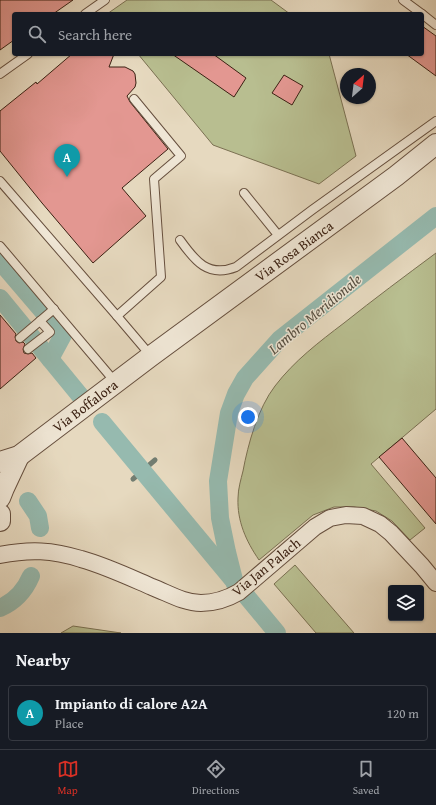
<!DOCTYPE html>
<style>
:root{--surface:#171b24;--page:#20242c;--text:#f1f3f6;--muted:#9ea1a6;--line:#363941;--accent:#d93025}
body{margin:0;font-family:"Gentium Book Plus",serif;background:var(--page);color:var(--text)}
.controls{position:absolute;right:12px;bottom:12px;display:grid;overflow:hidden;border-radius:4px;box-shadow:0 1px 3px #0004}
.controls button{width:36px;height:36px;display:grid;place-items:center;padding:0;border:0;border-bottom:1px solid var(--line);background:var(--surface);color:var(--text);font:20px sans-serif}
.compass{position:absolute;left:340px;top:68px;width:36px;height:36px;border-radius:50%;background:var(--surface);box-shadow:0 1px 3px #0004;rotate:28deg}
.you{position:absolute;left:248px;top:417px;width:14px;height:14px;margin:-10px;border:3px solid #fff;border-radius:50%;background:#1a73e8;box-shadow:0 0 0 6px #1a73e833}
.badge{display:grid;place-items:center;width:26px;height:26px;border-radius:50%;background:var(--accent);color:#fff;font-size:13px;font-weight:700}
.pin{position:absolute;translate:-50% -33px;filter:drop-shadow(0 1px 2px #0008)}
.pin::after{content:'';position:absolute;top:21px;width:14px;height:12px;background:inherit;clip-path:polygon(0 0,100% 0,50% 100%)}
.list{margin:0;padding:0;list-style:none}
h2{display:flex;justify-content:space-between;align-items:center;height:52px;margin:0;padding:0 16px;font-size:17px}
h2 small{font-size:13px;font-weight:400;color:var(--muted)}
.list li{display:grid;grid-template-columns:26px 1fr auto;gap:12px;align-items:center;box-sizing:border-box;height:56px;margin:0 8px 8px;padding:0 8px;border:1px solid var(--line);border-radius:4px}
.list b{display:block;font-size:15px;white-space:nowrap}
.list p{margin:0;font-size:13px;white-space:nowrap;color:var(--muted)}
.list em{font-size:13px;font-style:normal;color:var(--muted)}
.icon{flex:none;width:22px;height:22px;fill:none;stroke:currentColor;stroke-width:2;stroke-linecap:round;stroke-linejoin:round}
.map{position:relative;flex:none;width:436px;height:633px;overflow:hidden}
.search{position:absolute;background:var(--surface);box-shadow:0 1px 3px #0004;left:12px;right:12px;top:12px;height:44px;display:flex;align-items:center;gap:10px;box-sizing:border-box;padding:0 14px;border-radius:4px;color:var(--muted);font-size:15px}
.sheet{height:116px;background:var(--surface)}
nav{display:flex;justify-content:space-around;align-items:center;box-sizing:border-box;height:56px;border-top:1px solid var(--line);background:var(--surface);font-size:11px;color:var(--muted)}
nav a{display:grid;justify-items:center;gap:2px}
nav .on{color:var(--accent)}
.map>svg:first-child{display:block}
</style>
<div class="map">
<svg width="436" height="633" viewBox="0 0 436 633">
<rect width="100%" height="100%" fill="#e6d9bf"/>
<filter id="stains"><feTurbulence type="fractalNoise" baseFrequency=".005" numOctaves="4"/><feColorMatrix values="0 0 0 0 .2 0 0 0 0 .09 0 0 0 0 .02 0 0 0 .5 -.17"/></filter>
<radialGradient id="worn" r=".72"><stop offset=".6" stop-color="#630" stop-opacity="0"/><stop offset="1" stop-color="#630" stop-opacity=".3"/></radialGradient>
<g fill="#b8be90" stroke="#7a7052">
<polygon points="127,0 271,0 290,14 107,14"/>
<polygon points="138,54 329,54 356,156 319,184 213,145"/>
<path d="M 436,253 L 436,409 L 371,464 L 425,528 L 410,540 L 392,521 L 376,511 L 354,507 L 334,507 L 313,515 L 259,560 C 246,541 237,521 238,498 C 238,489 241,479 243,471 C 248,444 258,408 275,386 C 294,361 319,342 344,323 C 374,299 405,276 436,253 Z"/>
<polygon points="295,565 354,633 316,633 274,584"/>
<polygon points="73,626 121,633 61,633"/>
</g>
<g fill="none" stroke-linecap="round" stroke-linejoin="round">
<polyline stroke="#727d71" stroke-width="5" points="133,479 155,460"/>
<g stroke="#96baaf" stroke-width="18">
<polyline points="0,261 63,335 50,359"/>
<polyline points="0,298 82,398"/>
<polyline points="102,422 277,633"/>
<polyline points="28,501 38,516 40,528"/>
<polyline points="235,584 227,552 220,518 218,481 229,413 236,394 245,378 280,339 436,216"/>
<path d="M 0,608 C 14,602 25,590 31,576"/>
</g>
</g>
<g fill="#e39791" stroke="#3b2113">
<polygon points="0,0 73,0 53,14 14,14 14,40 0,50"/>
<polygon points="422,26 436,36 436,76 406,54 422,54"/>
<polygon points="72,54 114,54 109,67 125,67 133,71 135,74 136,83 135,87 127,96 130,102 168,149 122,188 146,216 93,263 42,203 0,151 0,111 36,82 37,84"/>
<polygon points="172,54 213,54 246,78 234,97"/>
<polygon points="284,75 303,86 292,105 272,93"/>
<polygon points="0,315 16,334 15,337 16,341 19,343 23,342 25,344 23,349 24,353 28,354 32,353 36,358 0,389"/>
<polygon points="402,438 436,478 436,524 379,457"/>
</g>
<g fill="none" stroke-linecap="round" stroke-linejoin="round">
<defs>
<g id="service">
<polyline points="403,0 422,14"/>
<polyline points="85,14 105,0"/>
<polyline points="422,14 436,25"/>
<polyline points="0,74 28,54"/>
<polyline points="134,99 181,156 154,179 161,277 117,316 151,356"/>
<polyline points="0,181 117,316"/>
<polyline points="244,193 278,235"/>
<path d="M 180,240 C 195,261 208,278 236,267 L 312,210 L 436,121"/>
<polyline points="0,246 116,383"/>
<polyline points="20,338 54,309"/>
<polyline points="28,349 50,332 40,321"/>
</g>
<path id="minor" d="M 0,555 C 30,549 52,550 81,559 C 106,566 129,577 152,587 C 168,593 184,603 201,603 C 215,603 227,599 239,592 L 315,527 L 330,518 L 346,515 L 363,516 L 380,524 L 391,533 L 422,566 L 436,583"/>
<g id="tertiary">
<polyline points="0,462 19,456 151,356 396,176 436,144"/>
<polyline points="0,498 4,488 19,456"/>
<polyline points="0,514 0,521"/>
</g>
</defs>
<use href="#service" stroke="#664f3e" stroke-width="10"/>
<use href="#minor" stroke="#664f3e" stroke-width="18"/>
<use href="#tertiary" stroke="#664f3e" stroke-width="22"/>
<use href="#service" stroke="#efe6d5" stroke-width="8"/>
<use href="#minor" stroke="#efe6d5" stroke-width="16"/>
<use href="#tertiary" stroke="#efe6d5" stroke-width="20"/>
</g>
<g text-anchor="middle" stroke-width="3" stroke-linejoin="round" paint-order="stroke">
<g font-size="14" fill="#3b2113" stroke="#efe6d5">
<text transform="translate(294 251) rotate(-36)" y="5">Via Rosa Bianca</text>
<text transform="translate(85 406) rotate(-37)" y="5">Via Boffalora</text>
<text transform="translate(266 567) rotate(-39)" y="5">Via Jan Palach</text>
</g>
<g font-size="15" font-style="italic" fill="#564f42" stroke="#efe6d5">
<text transform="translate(315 314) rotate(-40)" y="5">Lambro Meridionale</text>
</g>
</g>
<rect width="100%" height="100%" filter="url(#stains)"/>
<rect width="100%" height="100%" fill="url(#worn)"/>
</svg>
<div class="controls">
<button><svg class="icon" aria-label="layers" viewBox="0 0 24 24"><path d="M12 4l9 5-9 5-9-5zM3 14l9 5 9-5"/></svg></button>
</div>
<svg class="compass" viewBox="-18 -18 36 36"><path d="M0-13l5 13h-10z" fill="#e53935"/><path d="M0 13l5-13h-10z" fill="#9ea1a6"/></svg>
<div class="you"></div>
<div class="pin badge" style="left:67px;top:177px;background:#0f9aa8">A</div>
<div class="search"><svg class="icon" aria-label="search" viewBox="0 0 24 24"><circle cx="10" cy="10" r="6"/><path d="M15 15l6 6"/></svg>Search here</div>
</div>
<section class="sheet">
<h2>Nearby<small></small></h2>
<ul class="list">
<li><span class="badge" style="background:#0f9aa8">A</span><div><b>Impianto di calore A2A</b><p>Place</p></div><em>120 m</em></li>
</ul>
</section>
<nav>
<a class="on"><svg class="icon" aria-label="map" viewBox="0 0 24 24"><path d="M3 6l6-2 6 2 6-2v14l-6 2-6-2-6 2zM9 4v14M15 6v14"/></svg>Map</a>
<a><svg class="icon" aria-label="directions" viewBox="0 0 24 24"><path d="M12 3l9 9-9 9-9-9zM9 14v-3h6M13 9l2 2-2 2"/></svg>Directions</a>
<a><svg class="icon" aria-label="saved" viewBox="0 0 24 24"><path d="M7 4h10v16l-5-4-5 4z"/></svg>Saved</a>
</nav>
